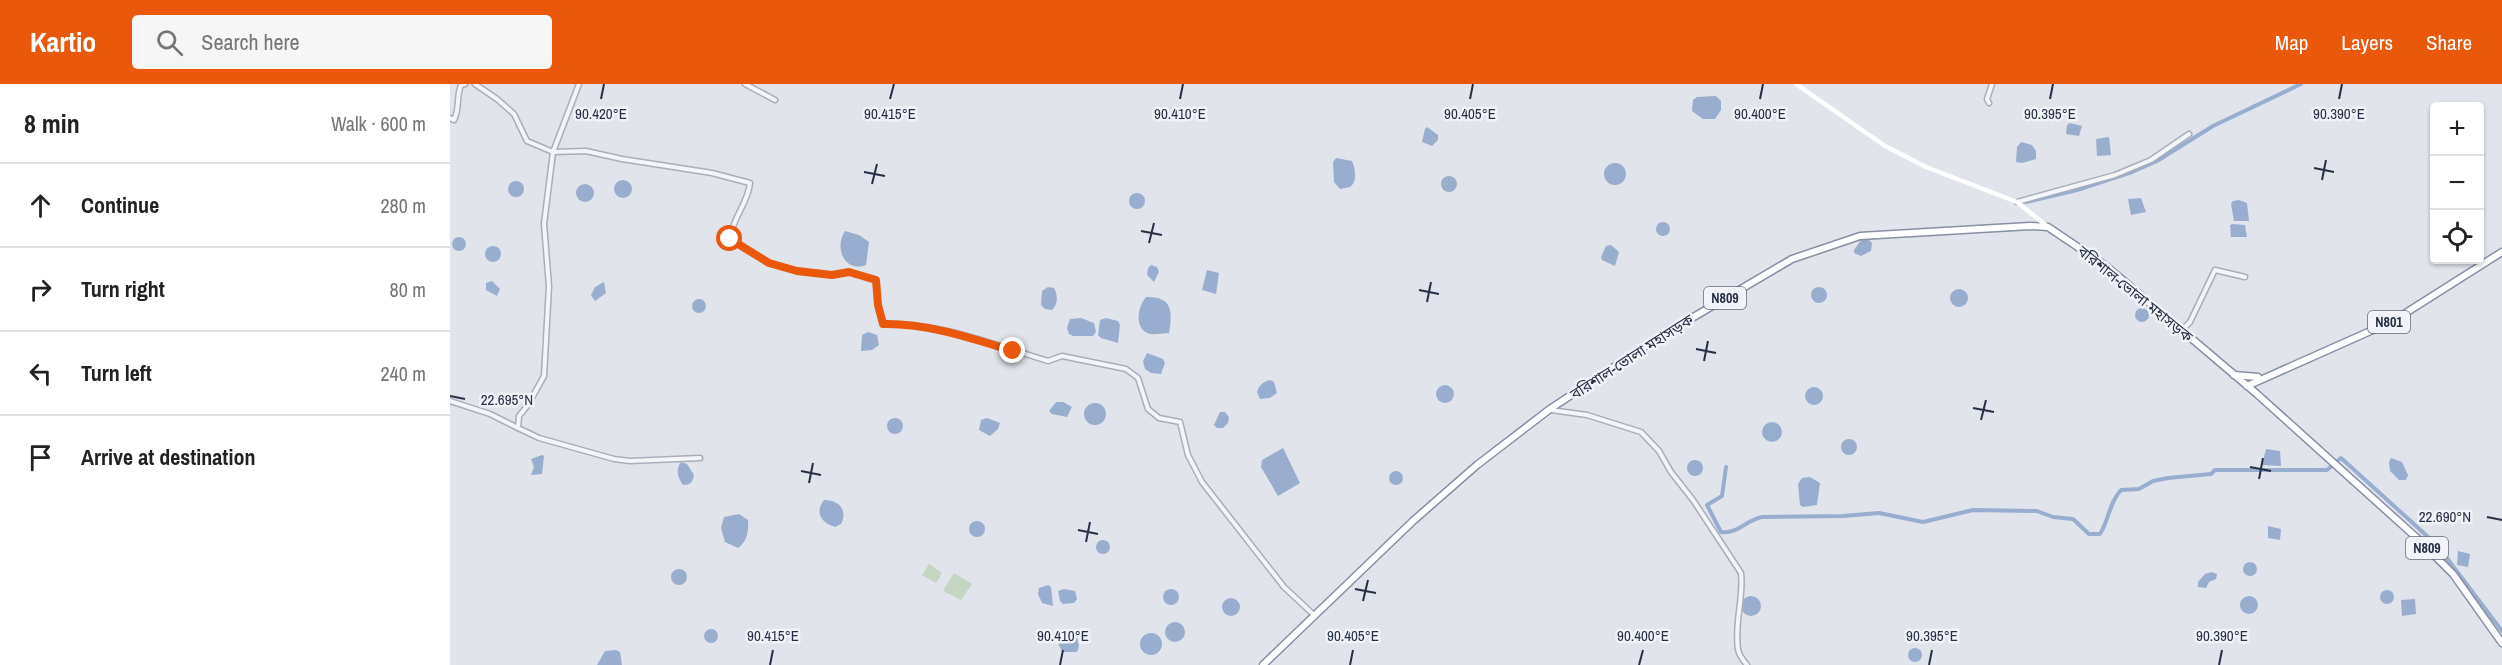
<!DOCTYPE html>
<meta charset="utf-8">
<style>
:root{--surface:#fff;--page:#f6f6f6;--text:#222;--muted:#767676;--line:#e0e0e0;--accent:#ea580c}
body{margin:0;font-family:"Archivo Narrow","Noto Sans Bengali",sans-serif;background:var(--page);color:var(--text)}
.controls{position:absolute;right:18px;top:18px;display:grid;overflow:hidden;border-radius:6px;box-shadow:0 2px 4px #0004}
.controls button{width:54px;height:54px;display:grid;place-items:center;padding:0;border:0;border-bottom:2px solid var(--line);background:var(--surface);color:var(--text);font:30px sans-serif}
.stop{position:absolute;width:18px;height:18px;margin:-14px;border:4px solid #ea580c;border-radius:50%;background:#fff}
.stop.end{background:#ea580c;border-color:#fff;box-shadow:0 2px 6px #0008}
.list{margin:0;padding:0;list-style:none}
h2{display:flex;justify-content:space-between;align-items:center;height:78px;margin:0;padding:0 24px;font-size:26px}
h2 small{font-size:20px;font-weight:400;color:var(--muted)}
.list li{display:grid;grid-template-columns:39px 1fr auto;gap:18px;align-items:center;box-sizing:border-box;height:84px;padding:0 24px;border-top:2px solid var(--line)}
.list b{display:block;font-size:22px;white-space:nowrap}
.list em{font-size:20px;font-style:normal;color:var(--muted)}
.icon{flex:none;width:33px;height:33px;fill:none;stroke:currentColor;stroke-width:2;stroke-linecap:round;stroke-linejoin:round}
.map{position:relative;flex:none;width:2052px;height:581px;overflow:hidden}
header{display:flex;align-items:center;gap:36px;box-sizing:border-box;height:84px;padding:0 30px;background:var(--accent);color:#fff}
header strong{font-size:28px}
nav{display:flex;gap:33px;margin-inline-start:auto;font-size:21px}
.search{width:420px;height:54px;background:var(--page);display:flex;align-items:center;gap:15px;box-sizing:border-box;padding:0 21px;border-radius:6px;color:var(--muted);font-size:22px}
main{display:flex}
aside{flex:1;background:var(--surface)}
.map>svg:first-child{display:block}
</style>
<header>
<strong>Kartio</strong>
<div class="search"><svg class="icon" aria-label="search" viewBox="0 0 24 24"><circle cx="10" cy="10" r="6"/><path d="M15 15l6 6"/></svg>Search here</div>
<nav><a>Map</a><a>Layers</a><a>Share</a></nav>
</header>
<main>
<aside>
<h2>8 min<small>Walk · 600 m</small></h2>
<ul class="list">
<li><svg class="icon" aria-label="ahead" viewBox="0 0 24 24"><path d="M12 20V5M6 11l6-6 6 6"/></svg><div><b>Continue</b></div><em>280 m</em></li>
<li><svg class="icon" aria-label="right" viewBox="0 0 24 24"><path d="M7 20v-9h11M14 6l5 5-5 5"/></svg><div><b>Turn right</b></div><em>80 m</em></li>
<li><svg class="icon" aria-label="left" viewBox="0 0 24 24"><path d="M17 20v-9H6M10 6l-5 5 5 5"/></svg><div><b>Turn left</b></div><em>240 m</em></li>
<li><svg class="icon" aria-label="arrive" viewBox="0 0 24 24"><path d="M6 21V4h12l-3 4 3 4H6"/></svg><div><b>Arrive at destination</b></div></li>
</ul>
</aside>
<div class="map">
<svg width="2052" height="581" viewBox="0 0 2052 581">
<rect width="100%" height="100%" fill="#e1e4eb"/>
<g fill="#c4d5c1">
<polygon points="479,480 492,489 486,499 472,491"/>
<polygon points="504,489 522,500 511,516 493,507"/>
</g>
<g fill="#99adce">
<polygon points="1266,12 1271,17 1271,26 1265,35 1253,35 1242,27 1243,16 1247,13"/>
<polygon points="1620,39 1632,42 1629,52 1616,50 1617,41"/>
<polygon points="977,43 988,51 988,56 982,62 972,58 975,45"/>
<polygon points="1659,53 1661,71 1647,72 1646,55"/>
<polygon points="1571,58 1582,61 1586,67 1586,75 1572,79 1566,78 1567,63"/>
<path d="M 886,74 L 902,77 C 905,85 908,97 900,103 L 890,105 L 884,98 L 883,78 Z"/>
<circle cx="1165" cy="90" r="11"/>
<circle cx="999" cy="100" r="8"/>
<circle cx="173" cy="105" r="9"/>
<circle cx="66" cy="105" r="8"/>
<circle cx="135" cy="109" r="9"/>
<circle cx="687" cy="117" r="8"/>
<polygon points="1691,114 1696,128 1681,131 1678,115"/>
<polygon points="1789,116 1797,119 1799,137 1784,137 1781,120 1783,117"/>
<circle cx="1213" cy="145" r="7"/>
<polygon points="1783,140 1795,141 1797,153 1781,153 1780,141"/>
<path d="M 395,147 L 409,151 L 419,158 L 416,181 C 394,189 384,163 395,147 Z"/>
<circle cx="9" cy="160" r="7"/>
<polygon points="1411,156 1419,156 1422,159 1421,167 1411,172 1404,169 1404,166"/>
<polygon points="1161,161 1169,168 1165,182 1152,176 1151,173 1156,162"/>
<circle cx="43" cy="170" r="8"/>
<polygon points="701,181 707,183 709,188 704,198 697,191 698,184"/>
<polygon points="757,186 769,189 766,210 752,206"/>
<polygon points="42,197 50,205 47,212 36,206 36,199"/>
<polygon points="154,198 156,209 145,217 141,211 145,203"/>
<path d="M 598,203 L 604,204 C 608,210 608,221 602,226 L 595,225 L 591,221 L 592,207 Z"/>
<circle cx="1369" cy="211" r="8"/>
<circle cx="1509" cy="214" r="9"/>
<path d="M 696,213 C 722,212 723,227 719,249 C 713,249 706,251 700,250 C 684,245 687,224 696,213 Z"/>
<circle cx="249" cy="222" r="7"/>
<circle cx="1692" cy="231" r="7"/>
<polygon points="631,234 644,239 646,248 643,252 623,252 619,250 617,244 620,235"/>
<polygon points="656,234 668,237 670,241 668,259 651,254 648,251 650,236"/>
<polygon points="418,248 427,251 429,261 422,266 411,267 412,251"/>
<polygon points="697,269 713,275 715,279 711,290 701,289 695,285 693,277"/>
<path d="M 820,296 L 824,298 L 827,309 L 820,314 L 810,315 L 807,308 C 809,301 813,298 820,296 Z"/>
<circle cx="995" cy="310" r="9"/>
<circle cx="1364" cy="312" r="9"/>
<polygon points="606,318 613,318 622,323 617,333 602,330 599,327"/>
<circle cx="645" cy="330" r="11"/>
<polygon points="770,328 775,328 779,333 778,339 773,344 767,344 764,341"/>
<polygon points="537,334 550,339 548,345 540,352 529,346 531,336"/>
<circle cx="445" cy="342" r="8"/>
<circle cx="1322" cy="348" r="10"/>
<circle cx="1399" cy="363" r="8"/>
<polygon points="833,364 850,399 828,412 811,383 812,376"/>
<polygon points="1816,365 1830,367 1831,382 1812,381"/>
<polygon points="92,371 94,372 92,390 81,391 84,383 81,375"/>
<polygon points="1941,374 1952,378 1958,391 1956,396 1949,396 1940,387 1939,378"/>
<circle cx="1245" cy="384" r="8"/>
<path d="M 231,378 L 237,380 L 244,391 C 243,398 240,401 233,401 C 228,394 225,386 231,378 Z"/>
<circle cx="946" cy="394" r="7"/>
<polygon points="1360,393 1370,399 1367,421 1353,423 1350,421 1348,400 1352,394"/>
<path d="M 374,416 C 389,416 398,426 391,440 L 385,443 C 372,439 364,429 374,416 Z"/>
<path d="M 289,430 L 298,436 C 299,446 297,458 288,464 L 275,458 L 271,444 L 274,433 Z"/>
<circle cx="527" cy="445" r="8"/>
<polygon points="1818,442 1831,445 1830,456 1818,454"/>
<circle cx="653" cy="463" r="7"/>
<polygon points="2008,467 2020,470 2018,483 2007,481"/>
<circle cx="1800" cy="485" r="7"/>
<circle cx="229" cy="493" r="8"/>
<polygon points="1762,488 1767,490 1766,495 1759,498 1756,504 1748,503 1748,498 1755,490"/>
<polygon points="598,501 601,503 603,522 592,519 588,510 589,504"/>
<circle cx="721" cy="513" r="8"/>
<polygon points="614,505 625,507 627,515 624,519 613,520 610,517 608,507"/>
<circle cx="1937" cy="513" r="7"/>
<circle cx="1799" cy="521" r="9"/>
<circle cx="1301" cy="522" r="10"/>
<circle cx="781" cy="523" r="9"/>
<polygon points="1965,515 1966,530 1952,532 1951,516"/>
<circle cx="725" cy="548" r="10"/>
<circle cx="261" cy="552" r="7"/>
<path d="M 616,546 L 626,549 L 629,562 L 627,568 L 613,568 C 607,560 607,557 611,548 Z"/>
<circle cx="701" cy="560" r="11"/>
<circle cx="1465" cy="571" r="7"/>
<polygon points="166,566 170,568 172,581 147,581 155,567"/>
</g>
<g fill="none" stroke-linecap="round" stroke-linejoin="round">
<g stroke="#99adce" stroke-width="4">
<polyline points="1576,118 1627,106 1682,88 1707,77 1763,42 1851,0"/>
<path d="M 1276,383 L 1272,412 L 1257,421 L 1271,448 C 1288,450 1296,436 1312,433 L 1393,432 L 1429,429 L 1473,438 L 1523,426 L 1587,427 L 1603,433 L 1623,435 L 1639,450 L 1650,450 C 1659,436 1659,419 1671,406 L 1689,405 L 1703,397 L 1718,394 L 1761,390 L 1765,386 L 1877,386 L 1891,374 L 1987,461 L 2052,547"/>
</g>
<defs>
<g id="minor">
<path d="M 25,0 L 47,15 L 64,30 L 77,57 L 103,68 L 136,67 L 172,75 L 262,89 L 300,99 C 298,120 282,134 280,155 L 319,179 L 347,187 L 382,191 L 399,188 L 426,196 L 428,221 L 433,240 C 489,238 545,261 598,277 L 612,272 L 676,285 L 688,294 L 698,325 L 709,334 L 730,338 L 738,371 L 752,398 L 834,503 L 864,531"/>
<polyline points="129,0 103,68 94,140 99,202 94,292 78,321 69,332 68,344 89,354 164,375 180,377 250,374"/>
<polyline points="295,0 325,16"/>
<polyline points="1539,19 1537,15 1542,0"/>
<path d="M 0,34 L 4,36 C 10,25 6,13 11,1 L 15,0"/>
<polyline points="1567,118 1665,91 1701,76 1739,50"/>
<polyline points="1732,246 1740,238 1765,186 1795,193"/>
<polyline points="0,317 40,330 68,344"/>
<path d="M 1101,326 L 1137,331 L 1191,348 L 1209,367 L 1221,388 L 1243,416 L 1291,489 C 1294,514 1284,539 1288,565 C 1289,572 1294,577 1297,581"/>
</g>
<g id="trunk">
<polyline points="1784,291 1808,293"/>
<polyline points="1797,302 1943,237 2052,168"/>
<polyline points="813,581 963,437 1027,381 1100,325 1203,257 1342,175 1410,152 1580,142 1598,143 1656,182 1807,310 1968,455 2003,490 2052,559"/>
</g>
</defs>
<use href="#minor" stroke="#a9aeb9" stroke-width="7"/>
<use href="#trunk" stroke="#878fa3" stroke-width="9"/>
<use href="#minor" stroke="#f4f5f9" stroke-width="4"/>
<polyline stroke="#fff" stroke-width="4.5" points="1346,0 1435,62 1476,83 1567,118 1598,143"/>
<use href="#trunk" stroke="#fff" stroke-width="6"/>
</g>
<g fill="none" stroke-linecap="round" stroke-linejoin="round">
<path stroke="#ea580c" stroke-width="8" d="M 280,155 L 319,179 L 347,187 L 382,191 L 399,188 L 426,196 L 428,221 L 433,240 C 477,239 521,254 563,267"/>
</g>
<path fill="none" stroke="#272f44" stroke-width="2" d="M 151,15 L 154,0M 440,15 L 444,0M 730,15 L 733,0M 1020,15 L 1023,0M 1310,15 L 1313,0M 1600,15 L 1603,0M 1889,15 L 1892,0M 1864,84 L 1884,88M 414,88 L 435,92M 1872,96 L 1876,76M 422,100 L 427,80M 691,147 L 712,151M 699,159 L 704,139M 969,206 L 989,210M 977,218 L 981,198M 1246,265 L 1266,269M 1254,277 L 1258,257M 0,312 L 15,315M 1523,324 L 1544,328M 1531,336 L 1536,316M 1800,383 L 1821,387M 351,387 L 371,391M 1809,395 L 1813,374M 359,399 L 363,379M 2037,433 L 2052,436M 628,446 L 648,450M 636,458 L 640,438M 905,505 L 926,509M 913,517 L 918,496M 320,581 L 323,566M 610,581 L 613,566M 900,581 L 903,566M 1189,581 L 1193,566M 1479,581 L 1482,566M 1769,581 L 1772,566"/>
<g text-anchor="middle" stroke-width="5" stroke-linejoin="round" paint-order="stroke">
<g fill="#f1f3f8" stroke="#646a7a" stroke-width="1.5">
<rect x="1254" y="203" width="42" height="22" rx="4.5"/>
<rect x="1918" y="227" width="42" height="22" rx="4.5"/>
<rect x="1956" y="453" width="42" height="22" rx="4.5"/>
</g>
<g font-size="14" font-weight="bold" fill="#272f44">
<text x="1275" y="219">N809</text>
<text x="1939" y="243">N801</text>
<text x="1977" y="469">N809</text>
</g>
<g font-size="15" fill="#272f44" stroke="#f1f3f8">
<text transform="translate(1685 210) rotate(39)" y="5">বরিশাল-ভোলা মহাসড়ক</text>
<text transform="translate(1182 273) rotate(-33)" y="5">বরিশাল-ভোলা মহাসড়ক</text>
</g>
</g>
<g font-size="15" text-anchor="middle" fill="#272f44" stroke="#f1f3f8" stroke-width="5" stroke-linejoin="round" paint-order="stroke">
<text x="151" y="35">90.420°E</text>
<text x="440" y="35">90.415°E</text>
<text x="730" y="35">90.410°E</text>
<text x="1020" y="35">90.405°E</text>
<text x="1310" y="35">90.400°E</text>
<text x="1600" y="35">90.395°E</text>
<text x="1889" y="35">90.390°E</text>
<text x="57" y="321">22.695°N</text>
<text x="1995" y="438">22.690°N</text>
<text x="613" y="557">90.410°E</text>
<text x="903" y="557">90.405°E</text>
<text x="323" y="557">90.415°E</text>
<text x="1193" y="557">90.400°E</text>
<text x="1482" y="557">90.395°E</text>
<text x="1772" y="557">90.390°E</text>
</g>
</svg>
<div class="controls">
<button>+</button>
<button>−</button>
<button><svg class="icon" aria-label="locate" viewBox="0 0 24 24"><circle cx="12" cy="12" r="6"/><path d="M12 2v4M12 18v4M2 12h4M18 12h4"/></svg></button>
</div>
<div class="stop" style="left:280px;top:155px"></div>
<div class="stop end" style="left:563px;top:267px"></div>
</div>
</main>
